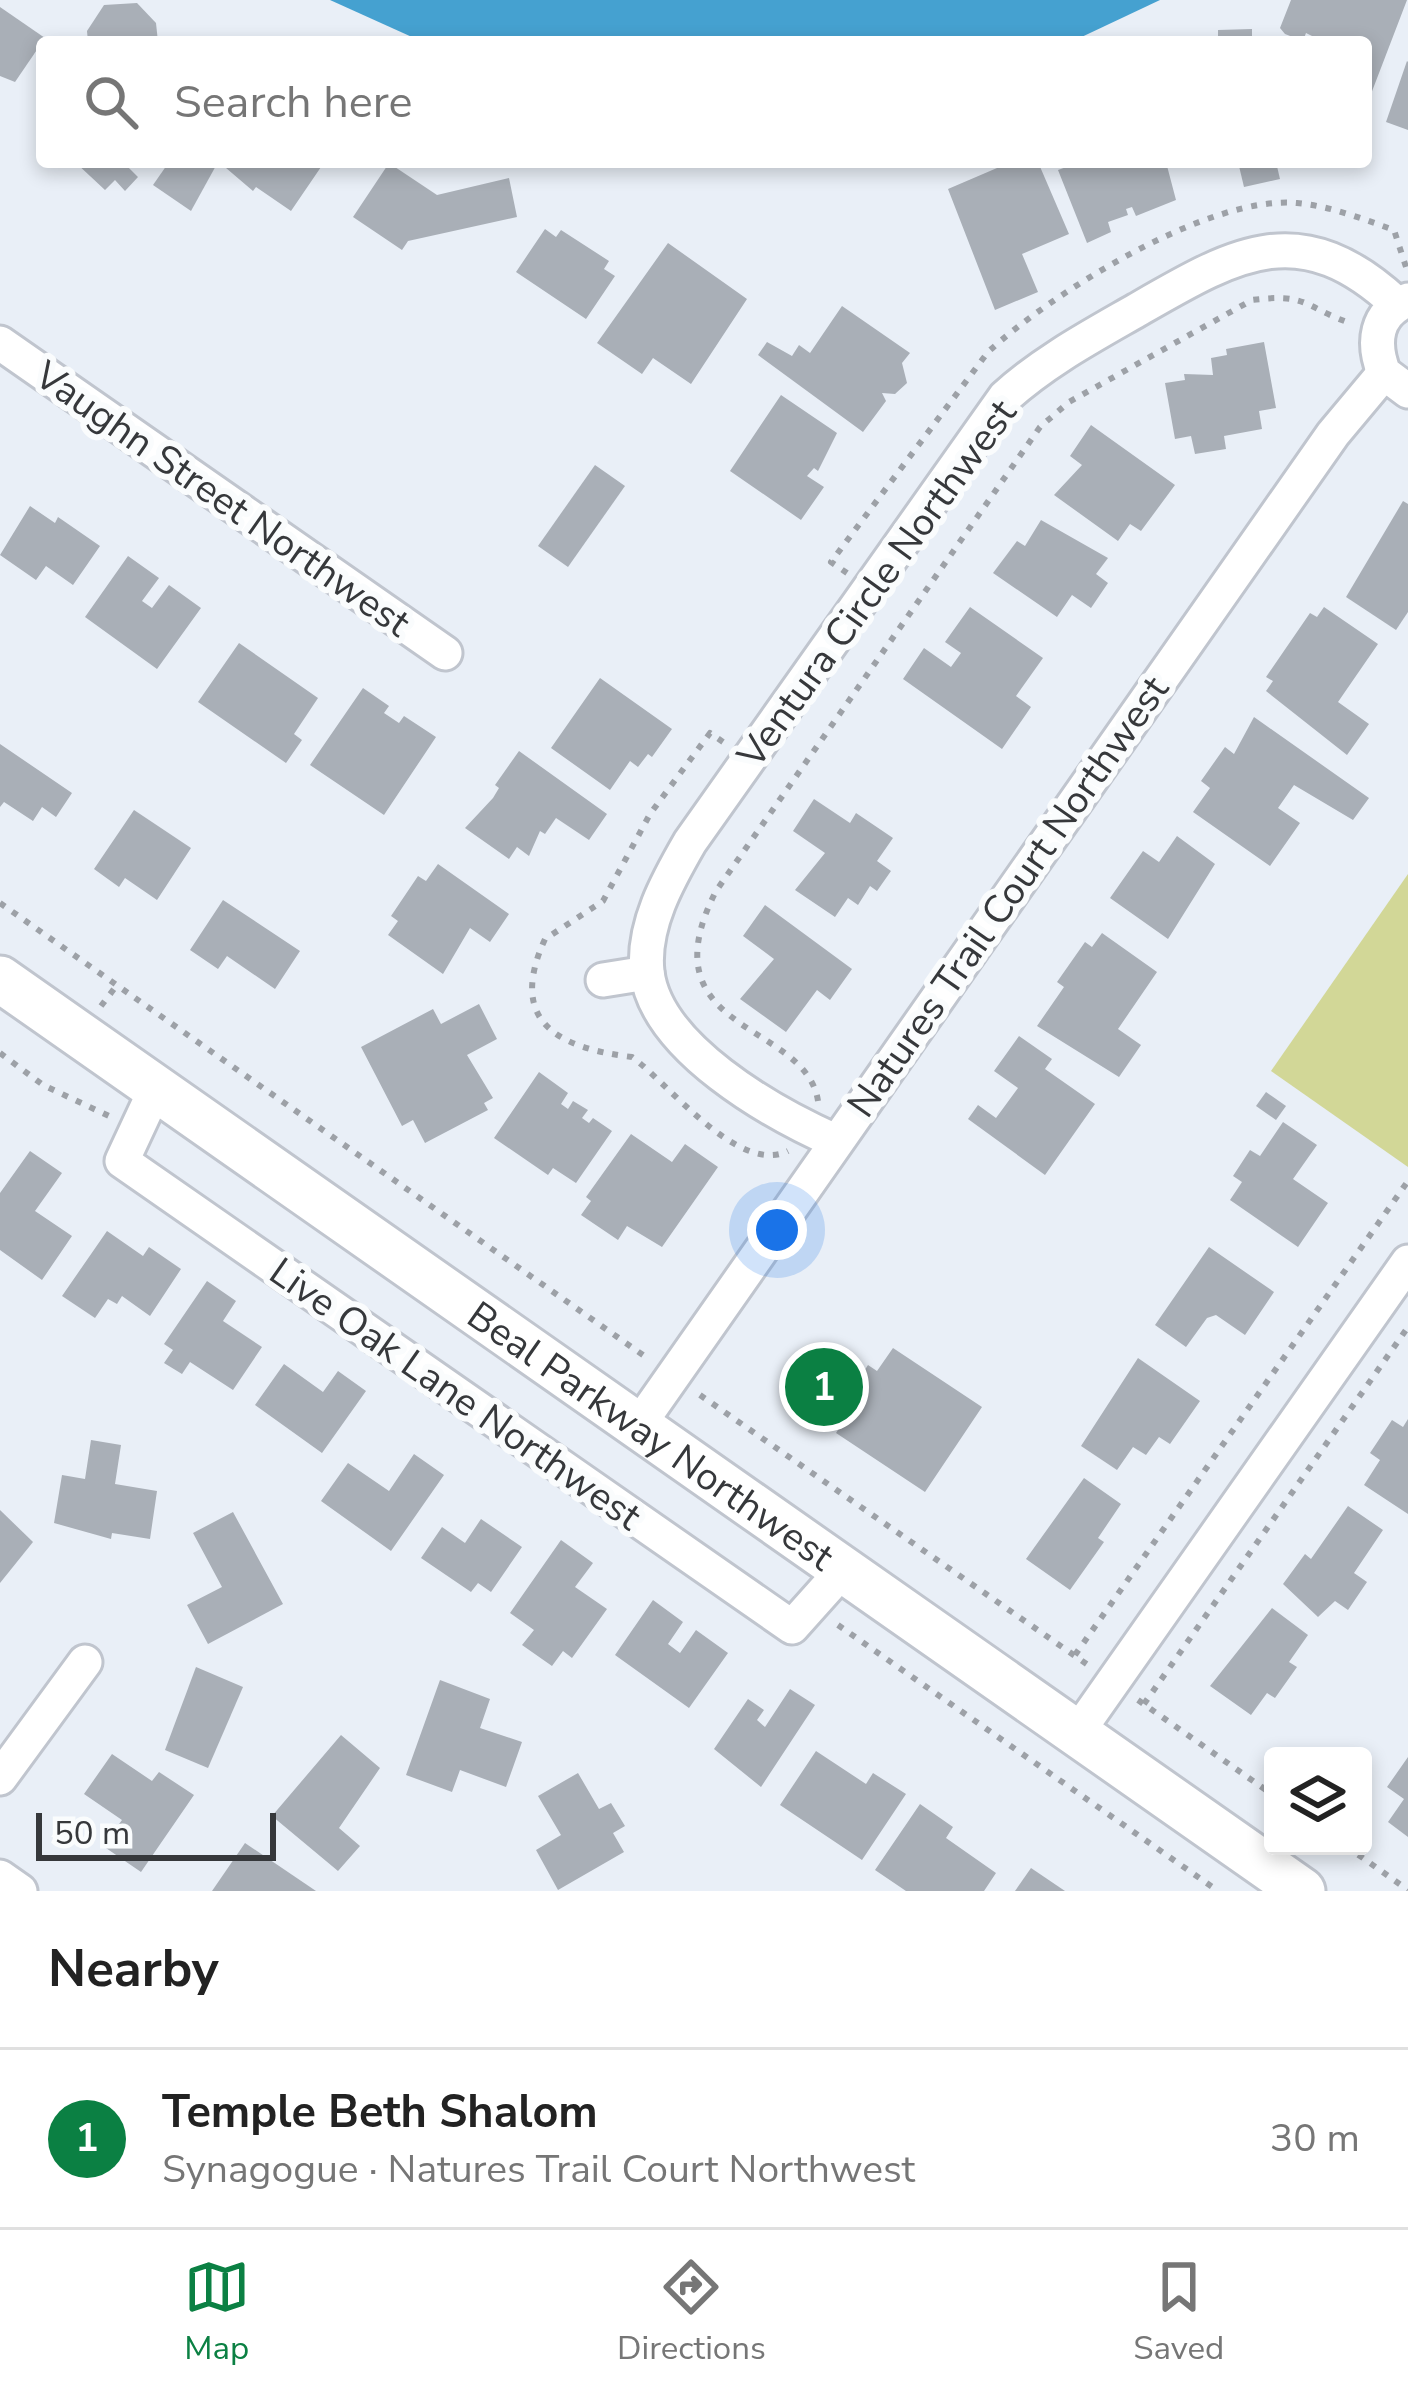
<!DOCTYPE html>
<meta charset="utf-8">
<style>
:root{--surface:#fff;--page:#f6f6f6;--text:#222;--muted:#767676;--line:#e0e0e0;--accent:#0b8043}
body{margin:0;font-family:"Nunito Sans",sans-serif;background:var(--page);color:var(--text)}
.controls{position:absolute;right:36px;bottom:36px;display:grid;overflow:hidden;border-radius:12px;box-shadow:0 6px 18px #0003}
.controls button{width:108px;height:108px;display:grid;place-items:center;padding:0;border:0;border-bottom:3px solid var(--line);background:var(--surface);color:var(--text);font:60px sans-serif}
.scale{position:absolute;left:36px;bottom:30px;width:240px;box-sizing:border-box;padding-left:12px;border:6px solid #36383b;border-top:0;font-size:33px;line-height:42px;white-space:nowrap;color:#36383b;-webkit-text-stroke:9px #fafcfd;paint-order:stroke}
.you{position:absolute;left:777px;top:1230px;width:42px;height:42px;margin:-30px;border:9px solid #fff;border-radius:50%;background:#1a73e8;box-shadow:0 0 0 18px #1a73e833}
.badge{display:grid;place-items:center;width:78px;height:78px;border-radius:50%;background:var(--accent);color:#fff;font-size:39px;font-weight:700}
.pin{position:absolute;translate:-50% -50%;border:6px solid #fff;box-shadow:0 3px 12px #0006}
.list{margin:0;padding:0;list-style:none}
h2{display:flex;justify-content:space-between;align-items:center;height:156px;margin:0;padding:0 48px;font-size:51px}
h2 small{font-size:39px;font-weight:400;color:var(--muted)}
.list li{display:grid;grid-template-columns:78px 1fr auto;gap:36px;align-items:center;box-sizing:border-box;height:180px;padding:0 48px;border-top:3px solid var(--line)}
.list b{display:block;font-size:45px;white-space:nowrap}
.list p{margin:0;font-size:39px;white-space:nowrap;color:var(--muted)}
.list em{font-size:39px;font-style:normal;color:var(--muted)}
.icon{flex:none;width:66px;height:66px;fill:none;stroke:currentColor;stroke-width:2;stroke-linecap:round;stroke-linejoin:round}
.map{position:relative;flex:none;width:1408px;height:1891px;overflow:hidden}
.search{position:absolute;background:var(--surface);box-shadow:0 6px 18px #0003;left:36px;right:36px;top:36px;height:132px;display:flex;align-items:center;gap:30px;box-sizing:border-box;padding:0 42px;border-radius:12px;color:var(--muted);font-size:45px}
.sheet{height:336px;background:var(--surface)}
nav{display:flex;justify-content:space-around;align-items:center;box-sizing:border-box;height:168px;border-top:3px solid var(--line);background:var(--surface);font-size:33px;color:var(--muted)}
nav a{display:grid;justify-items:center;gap:6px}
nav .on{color:var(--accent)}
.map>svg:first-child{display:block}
</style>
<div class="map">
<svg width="1408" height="1891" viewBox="0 0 1408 1891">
<rect width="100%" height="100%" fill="#e9eff7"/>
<polygon fill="#d2d797" points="1408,874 1408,1167 1271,1071"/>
<polygon fill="#45a1d0" points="330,0 1160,0 1071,42 423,42"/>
<g fill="#a9afb7">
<polygon points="1291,0 1407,0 1366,107 1366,42 1314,42 1316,38 1306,33 1303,41 1285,34 1280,28"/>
<polygon points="137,3 156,23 158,42 88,42 87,31 104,5"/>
<polygon points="0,7 45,38 15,82 0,76"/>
<polygon points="1252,29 1252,42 1218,42 1218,30"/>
<polygon points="1407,61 1408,62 1408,130 1386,122"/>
<polygon points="75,162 132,162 127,166 138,177 125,191 115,180 105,190"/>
<polygon points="169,162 218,162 191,211 153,185"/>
<polygon points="219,162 314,162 321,167 291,211 256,187 253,191"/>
<polygon points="1011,162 1038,162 1069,234 1022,254 1038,292 995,310 948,189"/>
<polygon points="1080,162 1166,162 1176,200 1136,216 1132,207 1126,209 1128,215 1108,222 1111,232 1087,243 1058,170"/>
<polygon points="1238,162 1276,162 1280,179 1244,187"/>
<polygon points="389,163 437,195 509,178 517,217 408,241 402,250 353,217"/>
<polygon points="545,229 556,237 561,230 609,261 604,269 615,276 586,319 516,272"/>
<polygon points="668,243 747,299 691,384 653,358 642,374 597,343"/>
<polygon points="842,306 910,353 902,363 907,383 895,394 882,393 886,401 863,432 758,355 767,342 792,356 799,345 810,353"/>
<polygon points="1264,342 1276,408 1259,411 1262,429 1224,436 1226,449 1195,454 1191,436 1175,439 1165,383 1185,380 1184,374 1213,375 1211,358 1227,355 1226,349"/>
<polygon points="781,395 837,433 818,471 814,468 807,476 824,487 801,520 730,471"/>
<polygon points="1091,425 1175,485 1141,531 1130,524 1118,541 1054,495 1082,465 1070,456"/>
<polygon points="595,465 625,486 568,567 538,546"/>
<polygon points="1403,501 1408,504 1408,612 1396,630 1346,597"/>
<polygon points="30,506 55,523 58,517 100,546 73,585 46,566 36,580 0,555"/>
<polygon points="1041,520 1108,558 1096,574 1108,583 1091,608 1072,595 1057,617 993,573 1017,541 1025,546"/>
<polygon points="128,556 159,578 142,601 152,608 169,585 201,608 157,669 85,617"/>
<polygon points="970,607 1043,658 1016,696 1031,707 1002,749 903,679 924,648 951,667 961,653 945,642"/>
<polygon points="1324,607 1378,644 1338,702 1369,724 1347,755 1266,691 1273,681 1266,677 1310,613 1317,617"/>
<polygon points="239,643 318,698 294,734 302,740 286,763 198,702"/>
<polygon points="600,678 672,729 652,757 648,754 638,767 630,761 610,790 551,748"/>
<polygon points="363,688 389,706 384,713 399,723 404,716 436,737 384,815 310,765"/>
<polygon points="1254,717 1369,798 1353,820 1294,785 1278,808 1300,823 1270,866 1193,812 1210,788 1201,781 1225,747 1234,754"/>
<polygon points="0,744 72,793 56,817 42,807 33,821 4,802 0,807"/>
<polygon points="519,751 607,814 589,840 556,818 545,834 540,831 529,856 517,847 509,859 465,828 493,798 499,788 495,785"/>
<polygon points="814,799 850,823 856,813 893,838 877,861 891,871 877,891 870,886 858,905 848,898 835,917 795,890 825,853 793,831"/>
<polygon points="134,810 191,848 157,900 125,878 119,887 94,869"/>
<polygon points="1177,836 1215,864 1168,939 1110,898 1143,851 1159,862"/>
<polygon points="438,864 509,914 490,942 470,928 443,974 388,935 398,921 391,916 418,876 426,881"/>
<polygon points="223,900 300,951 275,989 227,956 218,969 190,950"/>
<polygon points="765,905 852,969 830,1000 817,990 786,1032 740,999 774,959 743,936"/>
<polygon points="1102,933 1157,972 1118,1029 1141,1045 1119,1077 1037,1026 1064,987 1057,982 1085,942 1092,947"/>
<polygon points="479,1004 497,1039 467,1055 493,1098 484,1103 488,1110 425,1143 413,1120 402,1126 361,1047 433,1009 441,1024"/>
<polygon points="1019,1036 1052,1059 1045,1069 1095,1104 1045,1175 968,1119 978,1105 996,1118 1018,1088 994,1071"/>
<polygon points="539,1072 568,1093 561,1104 568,1109 573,1101 588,1110 582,1118 589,1123 593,1118 612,1131 576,1183 553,1168 548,1175 494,1138"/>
<polygon points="1266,1092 1286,1106 1276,1120 1256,1106"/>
<polygon points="1283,1122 1317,1145 1293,1179 1328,1203 1298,1247 1230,1200 1242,1182 1233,1176 1250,1150 1260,1156"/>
<polygon points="631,1134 672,1162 685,1144 718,1167 662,1247 627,1226 618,1240 581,1215 591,1201 586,1197"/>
<polygon points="30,1151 62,1173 35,1211 72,1236 42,1280 0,1250 0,1193"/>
<polygon points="107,1231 143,1256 149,1247 181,1269 150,1316 122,1296 117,1304 108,1299 95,1318 62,1296"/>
<polygon points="1209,1247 1274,1292 1245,1335 1216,1315 1207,1318 1186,1347 1155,1325"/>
<polygon points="207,1281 236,1301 223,1321 262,1347 233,1390 190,1362 182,1374 164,1363 173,1350 164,1344"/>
<polygon points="893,1348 982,1407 925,1492 836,1433 857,1401 848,1396 868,1365 877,1371"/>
<polygon points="1138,1358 1200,1401 1170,1444 1159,1437 1146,1455 1133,1447 1117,1470 1081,1446"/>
<polygon points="284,1364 323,1392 338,1371 366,1391 322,1453 255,1405"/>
<polygon points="1408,1419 1408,1514 1364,1485 1380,1460 1370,1453 1392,1420 1403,1427"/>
<polygon points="91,1440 121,1445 115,1484 157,1491 150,1539 112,1533 111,1539 54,1523 62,1475 85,1479"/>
<polygon points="414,1454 444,1475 391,1551 321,1501 348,1463 389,1491"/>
<polygon points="1084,1478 1121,1504 1098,1538 1104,1542 1070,1590 1026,1559"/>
<polygon points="1348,1506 1383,1530 1354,1573 1367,1582 1348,1610 1335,1601 1318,1617 1283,1584 1305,1554 1311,1559"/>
<polygon points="0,1510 33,1542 0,1583"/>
<polygon points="233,1512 283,1604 208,1644 187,1605 222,1587 193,1533"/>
<polygon points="481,1519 522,1547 491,1592 478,1583 471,1592 421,1558 442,1527 465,1543"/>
<polygon points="561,1540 593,1563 575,1587 607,1609 572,1658 563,1651 552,1666 522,1645 534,1630 510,1613"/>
<polygon points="653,1600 683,1622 668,1644 680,1653 696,1630 728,1653 689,1708 615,1655"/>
<polygon points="1272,1608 1308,1635 1289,1662 1297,1667 1275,1698 1267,1693 1251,1715 1210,1686"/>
<polygon points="196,1667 243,1687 208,1768 165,1750"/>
<polygon points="440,1680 490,1699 480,1728 522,1742 506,1787 460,1770 452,1792 406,1775"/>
<polygon points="790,1689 815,1705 761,1787 714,1749 748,1699 764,1710 757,1720 765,1727"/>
<polygon points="341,1735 380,1768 339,1828 360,1846 338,1871 272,1816"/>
<polygon points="816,1751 866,1784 873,1773 906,1794 862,1860 780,1805"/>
<polygon points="112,1754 152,1781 159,1772 194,1795 141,1872 103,1846 122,1820 84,1794"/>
<polygon points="1408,1757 1408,1837 1388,1822 1404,1799 1387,1787"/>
<polygon points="578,1773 599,1809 611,1803 625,1826 613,1833 624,1852 558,1890 536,1850 561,1835 538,1796"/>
<polygon points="920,1804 953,1827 946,1838 996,1873 984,1891 906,1891 875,1870"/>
<polygon points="245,1843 316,1891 212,1891"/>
<polygon points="1031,1868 1065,1891 1015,1891"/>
</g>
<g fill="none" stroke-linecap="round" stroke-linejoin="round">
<defs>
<g id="street">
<path d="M 1408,300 C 1375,313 1372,343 1384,373 L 1408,391"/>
<polyline points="0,343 445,653"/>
<polyline points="603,980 647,973"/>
<polyline points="156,1088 122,1161 792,1627 843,1570"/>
<path d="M 835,1141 C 772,1113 656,1048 647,972 C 642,926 668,880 690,842 L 1005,397 C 1045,361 1090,337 1137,310 C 1236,253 1300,214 1397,304"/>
<polyline points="638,1426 1333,434 1384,373"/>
<polyline points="1077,1733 1408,1262"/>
<polyline points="0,1778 85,1662"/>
<polyline points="0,1877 20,1891"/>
</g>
<g id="secondary">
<path id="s1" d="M 0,979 L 1302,1891"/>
</g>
</defs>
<use href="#street" stroke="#c0c5ce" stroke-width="39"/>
<use href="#secondary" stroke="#c0c5ce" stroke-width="51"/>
<g stroke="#9da1a7" stroke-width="6" stroke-dasharray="6 9" stroke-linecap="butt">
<path d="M 847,573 L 831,562 L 988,352 C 1052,293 1208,195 1297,203 C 1330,206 1363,219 1394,230 L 1406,267"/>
<path d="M 723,742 L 710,733 L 650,814 L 603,901 L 545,939 C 507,1022 558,1048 632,1057 C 667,1082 739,1176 788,1151"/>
<polyline points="0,903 650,1360"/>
<polyline points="101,1006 117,985"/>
<polyline points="0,1053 43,1085 111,1117"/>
<path d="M 818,1101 C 806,1021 643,1034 716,891 L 1040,427 L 1069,402 L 1252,300 C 1307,293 1303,306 1347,322"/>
<polyline points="700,1395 1088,1665"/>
<polyline points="838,1625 1218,1891"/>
<polyline points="1075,1655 1408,1181"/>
<polyline points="1138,1700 1273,1795"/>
<polyline points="1144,1704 1408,1327"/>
<polyline points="1346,1846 1408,1890"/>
</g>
<use href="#street" stroke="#fff" stroke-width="33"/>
<use href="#secondary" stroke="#fff" stroke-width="45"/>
</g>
<g text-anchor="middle" stroke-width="12" stroke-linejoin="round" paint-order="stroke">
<g font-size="39" fill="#36383b" stroke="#fafcfd">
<text transform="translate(223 498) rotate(35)" y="14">Vaughn Street Northwest</text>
<text transform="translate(876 583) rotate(-54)" y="14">Ventura Circle Northwest</text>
<text transform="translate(1007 896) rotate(-55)" y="14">Natures Trail Court Northwest</text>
<text transform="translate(456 1393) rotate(35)" y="14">Live Oak Lane Northwest</text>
<text dy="14" stroke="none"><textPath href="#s1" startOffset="795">Beal Parkway Northwest</textPath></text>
</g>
</g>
</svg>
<div class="controls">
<button><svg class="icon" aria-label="layers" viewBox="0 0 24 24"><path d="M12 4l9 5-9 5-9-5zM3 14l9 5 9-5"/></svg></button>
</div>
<div class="scale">50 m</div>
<div class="you"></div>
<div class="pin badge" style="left:824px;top:1387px">1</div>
<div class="search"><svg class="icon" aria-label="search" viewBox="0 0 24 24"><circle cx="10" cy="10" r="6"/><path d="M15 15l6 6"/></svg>Search here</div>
</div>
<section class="sheet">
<h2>Nearby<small></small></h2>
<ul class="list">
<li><span class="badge">1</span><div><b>Temple Beth Shalom</b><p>Synagogue · Natures Trail Court Northwest</p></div><em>30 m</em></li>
</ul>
</section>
<nav>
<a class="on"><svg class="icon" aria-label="map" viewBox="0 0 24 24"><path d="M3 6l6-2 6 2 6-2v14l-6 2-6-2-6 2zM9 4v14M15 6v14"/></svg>Map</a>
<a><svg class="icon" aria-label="directions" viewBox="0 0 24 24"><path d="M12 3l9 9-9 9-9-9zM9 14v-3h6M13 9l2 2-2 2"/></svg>Directions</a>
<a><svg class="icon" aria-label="saved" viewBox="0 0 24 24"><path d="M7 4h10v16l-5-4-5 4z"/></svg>Saved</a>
</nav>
